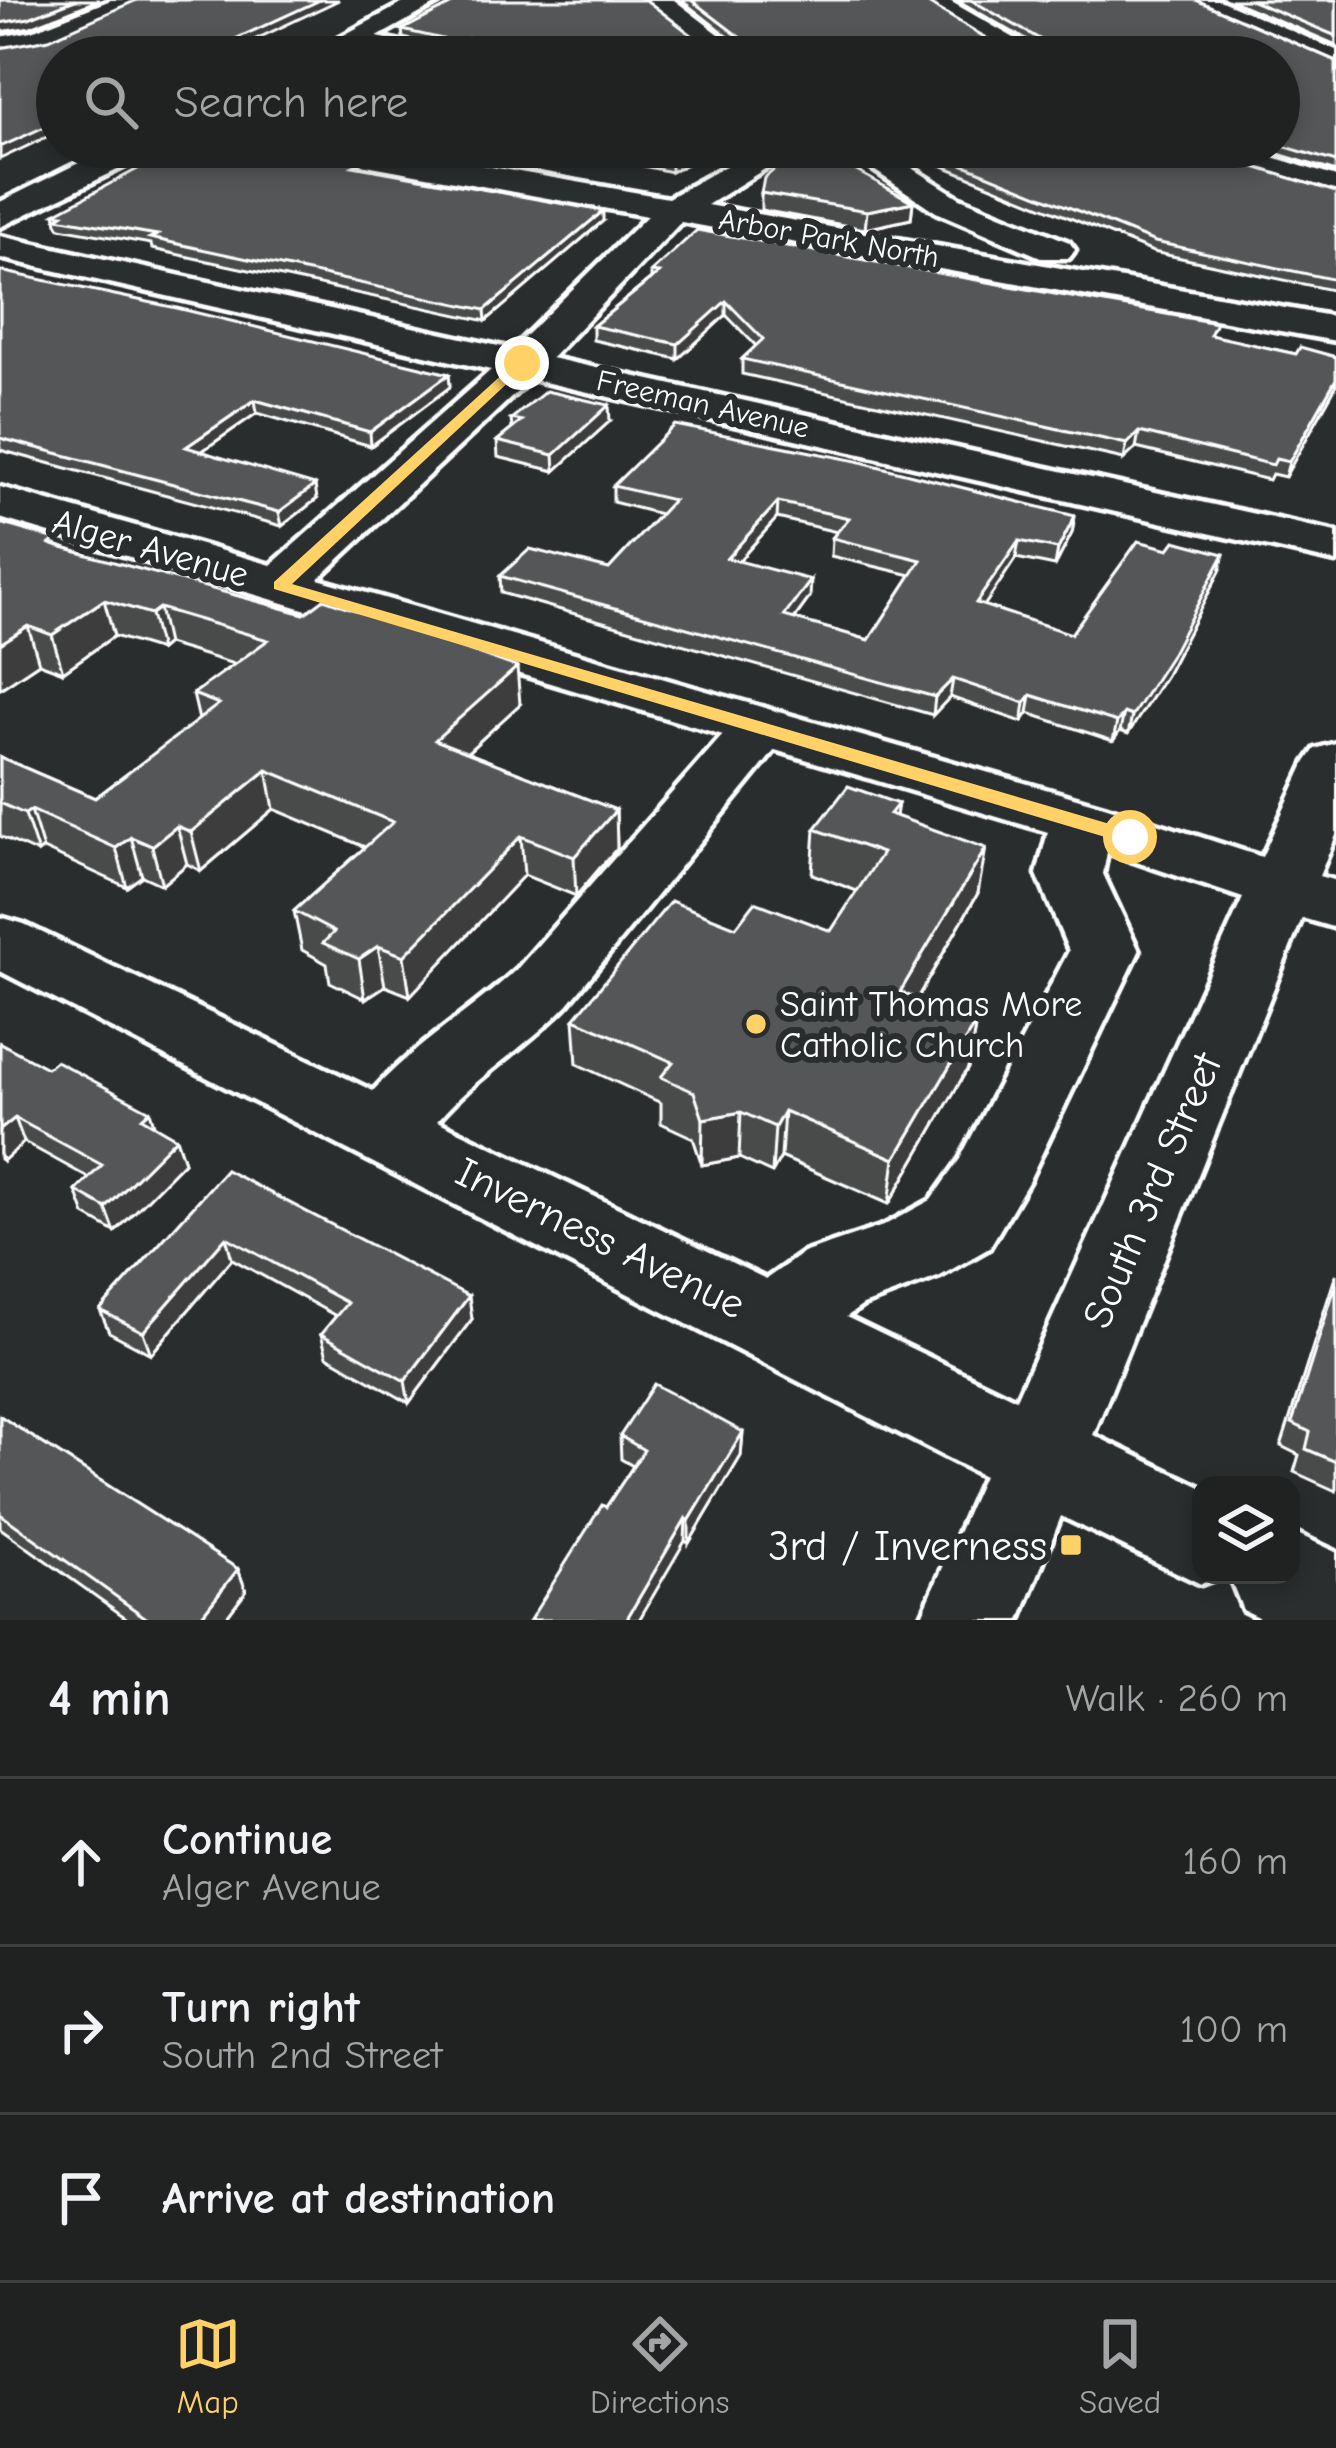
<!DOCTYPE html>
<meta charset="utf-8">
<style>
:root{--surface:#202222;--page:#2d2f2f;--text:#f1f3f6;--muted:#a2a4a5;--line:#3d3f40;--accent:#ffd166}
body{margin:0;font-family:"Comic Neue",sans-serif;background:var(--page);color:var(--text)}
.controls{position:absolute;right:36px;bottom:36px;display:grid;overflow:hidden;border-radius:24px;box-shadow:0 6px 18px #0003}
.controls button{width:108px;height:108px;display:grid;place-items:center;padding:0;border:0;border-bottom:3px solid var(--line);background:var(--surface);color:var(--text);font:60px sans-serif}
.stop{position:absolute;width:36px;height:36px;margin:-27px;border:9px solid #ffd166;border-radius:50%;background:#fff}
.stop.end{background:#ffd166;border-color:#fff;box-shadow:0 3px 12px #0008}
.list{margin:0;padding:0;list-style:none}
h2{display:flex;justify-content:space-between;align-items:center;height:156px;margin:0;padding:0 48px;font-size:51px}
h2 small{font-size:39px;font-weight:400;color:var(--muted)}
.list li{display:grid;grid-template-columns:78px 1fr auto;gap:36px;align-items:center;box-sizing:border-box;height:168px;padding:0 48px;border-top:3px solid var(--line)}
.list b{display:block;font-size:45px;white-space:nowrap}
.list p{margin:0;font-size:39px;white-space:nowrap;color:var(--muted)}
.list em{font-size:39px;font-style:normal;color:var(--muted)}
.icon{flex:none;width:66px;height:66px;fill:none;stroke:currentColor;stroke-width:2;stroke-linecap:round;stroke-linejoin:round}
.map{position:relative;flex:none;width:1336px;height:1620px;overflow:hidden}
.search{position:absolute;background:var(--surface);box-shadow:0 6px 18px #0003;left:36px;right:36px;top:36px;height:132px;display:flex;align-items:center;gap:30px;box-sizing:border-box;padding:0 42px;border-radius:66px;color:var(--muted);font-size:45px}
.sheet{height:660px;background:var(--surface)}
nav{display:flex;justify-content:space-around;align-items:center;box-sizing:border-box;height:168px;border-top:3px solid var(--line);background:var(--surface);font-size:33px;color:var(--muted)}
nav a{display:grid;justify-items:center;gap:6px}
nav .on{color:var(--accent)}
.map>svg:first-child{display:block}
</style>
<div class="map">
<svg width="1336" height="1620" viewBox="0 0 1336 1620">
<rect width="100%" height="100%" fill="#2a2d2e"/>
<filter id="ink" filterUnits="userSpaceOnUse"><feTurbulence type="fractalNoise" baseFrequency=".00833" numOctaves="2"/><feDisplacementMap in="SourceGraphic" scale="24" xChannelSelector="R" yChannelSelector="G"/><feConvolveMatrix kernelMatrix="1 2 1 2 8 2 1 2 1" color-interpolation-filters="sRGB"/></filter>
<g filter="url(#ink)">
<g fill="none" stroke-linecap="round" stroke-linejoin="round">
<defs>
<g id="minor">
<polygon points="111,0 147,0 49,44 0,53 0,37 32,31"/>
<polygon points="644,0 674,0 749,57 717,57"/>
<polygon points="916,0 948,0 1047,57 1012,57"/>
<polygon points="1184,0 1219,0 1336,50 1336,69"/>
<polygon points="354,32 443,51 447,57 394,57 344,46 340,40"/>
<path d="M 306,147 L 377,147 L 668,198 L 760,147 L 800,147 L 707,205 L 1336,317 L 1336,341 L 681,222 L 551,358 L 1336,532 L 1336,562 L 531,379 L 318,579 L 1104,806 L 1262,857 L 1306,762 L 1315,749 L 1336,743 L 1336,835 L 1319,876 L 1336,881 L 1336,928 L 1302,918 L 1093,1435 L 1201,1487 L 1201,1575 L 1224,1575 L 1201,1584 L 1061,1516 L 1020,1620 L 920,1620 L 983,1476 L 0,971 L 0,917 L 24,924 L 373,1091 C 416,1043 471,1012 518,968 L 723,735 L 0,518 L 0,487 L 271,565 L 491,370 L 0,258 L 0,236 L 512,349 L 647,216 L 322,157 ZM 775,750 L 1048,832 L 1037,874 L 1069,951 L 960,1159 L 931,1200 L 883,1226 L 803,1253 L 766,1279 L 437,1121 C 475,1076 527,1047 568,1004 ZM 1107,852 L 1243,898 L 1016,1399 L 846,1317 L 863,1305 L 940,1276 L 989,1248 L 1028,1182 L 1139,951 L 1103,874 Z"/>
<polygon points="840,147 879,147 960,198 1069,242 1075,250 1069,258 1043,258 936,212"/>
<polygon points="1191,147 1241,147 1336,177 1336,198 1195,154"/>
<polygon points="1291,1531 1336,1552 1336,1620 1264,1620 1243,1610 1229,1575 1291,1575"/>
</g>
<g id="major">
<polygon points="409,0 444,0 341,57 303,57"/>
<polygon points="111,147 155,147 150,154 0,227 0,202"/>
</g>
</defs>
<use href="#minor" stroke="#fff" stroke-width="9"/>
<use href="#major" stroke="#fff" stroke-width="9"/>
<use href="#minor" fill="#2a2d2e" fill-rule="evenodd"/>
<use href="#major" fill="#2a2d2e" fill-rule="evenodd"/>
</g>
<g fill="#494b4c" stroke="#fff" stroke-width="3" fill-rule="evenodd">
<polygon points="681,0 923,0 1011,53 1047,52 957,0 1196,0 1336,61 1336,172 1256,147 1279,147 1279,57 489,57 468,46 451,57 444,47 403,38 402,30 749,53"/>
<polygon points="1230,0 1336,0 1336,45"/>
<polygon points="602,147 720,147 671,172 601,157 600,148"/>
<polygon points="897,147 1194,147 1196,149 1336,192 1336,291 1153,252"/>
<polygon points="320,152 366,168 603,221 486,321 152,249 151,244 60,228 57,223 55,213"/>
<polygon points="761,193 913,202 911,219 865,229 761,210"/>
<polygon points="753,233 784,245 1296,354 1336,357 1285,477 1272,474 1269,480 1136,448 1124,459 742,374 742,359 756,346 726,315 678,359 593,340 593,326 651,279 651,272 753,240"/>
<polygon points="0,271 449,374 450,387 371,446 257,413 202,451 317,499 282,526 0,450"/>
<polygon points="511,419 610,421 555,471 498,457 497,441 512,429"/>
<path d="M 613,486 L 1075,516 L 1072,533 L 1055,566 L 1016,558 L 984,606 L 1071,634 L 1220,571 L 1166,675 L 1128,734 L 1120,731 L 1113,741 L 1028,713 L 1022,722 L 950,697 L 933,715 L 501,593 L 500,576 L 609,569 L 660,514 L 613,502 ZM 777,518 L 837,532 L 832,538 L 831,556 L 911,575 L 869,640 L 794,619 L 810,597 L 739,561 Z"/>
<polygon points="0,523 58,546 520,704 467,753 616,810 617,848 576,896 524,875 410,996 385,986 365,999 330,982 327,964 302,950 294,911 365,847 274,809 201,871 187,864 162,885 142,876 127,887 43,849 38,853 0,836 0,757 95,798 199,720 193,694 234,664 167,644 160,650 114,636 63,672 39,663 0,689"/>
<polygon points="898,804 896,816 978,893 917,999 976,1022 968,1068 889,1204 781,1157 772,1173 739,1158 702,1165 693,1138 661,1123 661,1103 577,1064 574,1019 736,927 831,931 857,891 812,874 815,829"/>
<polygon points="0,1043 176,1138 184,1162 115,1232 85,1215 76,1191 89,1178 24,1142 3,1161 0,1159"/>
<polygon points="226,1170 472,1319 409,1403 327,1356 321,1334 336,1316 232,1259 151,1354 109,1332 100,1310"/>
<polygon points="1336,1274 1336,1491 1294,1472 1299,1455 1281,1446"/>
<polygon points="0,1416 238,1569 246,1591 224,1620 129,1620 0,1528"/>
<polygon points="743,1432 741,1456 689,1543 606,1507 633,1466 621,1459 620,1436"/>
</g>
<g fill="#3c3d3e" stroke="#fff" stroke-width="3">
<polygon points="75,0 99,0 31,27 0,32 0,23"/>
<polygon points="320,0 339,0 218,57 196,57"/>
<polygon points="468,38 468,46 451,57 451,49"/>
<polygon points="57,121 57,132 0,159 0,147"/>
<polygon points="703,147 720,147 671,172 671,163"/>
<polygon points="913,202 911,219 865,229 867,211"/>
<polygon points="603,211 603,221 486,321 485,310"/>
<polygon points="784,227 784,245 753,251 753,233"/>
<polygon points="726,301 726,315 678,359 678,344"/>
<polygon points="449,374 450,387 371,446 370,432"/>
<polygon points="1336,379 1336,386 1285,477 1289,462"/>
<polygon points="255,400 257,413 189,460 186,447"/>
<polygon points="609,405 610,421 555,471 554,455"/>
<polygon points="1139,432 1136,448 1124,459 1127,444"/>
<polygon points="315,485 317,499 282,526 279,512"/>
<polygon points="778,502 777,518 726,575 727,558"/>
<polygon points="1075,516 1072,533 1055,566 1058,549"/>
<polygon points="1019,541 1016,558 974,621 976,603"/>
<polygon points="1224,554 1220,571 1166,675 1128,734 1132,716"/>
<polygon points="811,580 810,597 783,634 784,616"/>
<polygon points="104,600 114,636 63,672 52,635"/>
<polygon points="159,608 167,644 160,650 151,614"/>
<polygon points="28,626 39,663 0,689 0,644"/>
<polygon points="517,667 520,704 439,778 435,740"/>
<polygon points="953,679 950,697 933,715 935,697"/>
<polygon points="1031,695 1028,713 1022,722 1025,703"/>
<polygon points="1124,713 1120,731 1113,741 1117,722"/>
<polygon points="267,770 274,809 201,871 191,832"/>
<polygon points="31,810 43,849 38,853 25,814"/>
<polygon points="616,810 617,848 576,896 574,857"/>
<polygon points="177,826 187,864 162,885 152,846"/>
<polygon points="521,836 524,875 410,996 404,956"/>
<polygon points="131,837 142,876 127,887 116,848"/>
<polygon points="986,848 978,893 894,1038 900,992"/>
<polygon points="378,946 385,986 365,999 359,959"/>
<polygon points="976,1022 968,1068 889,1204 895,1159"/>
<polygon points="150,1111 157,1135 142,1118"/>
<polygon points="784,1111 781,1157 772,1173 775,1127"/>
<polygon points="741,1112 739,1158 702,1165 703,1119"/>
<polygon points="15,1118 24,1142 3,1161 0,1154 0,1130"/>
<polygon points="176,1138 184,1162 115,1232 106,1208"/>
<polygon points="226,1237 232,1259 151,1354 143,1332"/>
<polygon points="469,1296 472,1319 409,1403 405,1381"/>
<polygon points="743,1432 741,1456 689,1543 689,1521"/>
<polygon points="686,1518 685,1541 639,1620 626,1620"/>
<polygon points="238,1569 246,1591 224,1620 198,1620"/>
</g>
<g fill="#555758" stroke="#fff" stroke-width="3" fill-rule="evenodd">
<polygon points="0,0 75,0 29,18 0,23"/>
<polygon points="137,0 320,0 196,57 57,57 57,121 0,147 0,48 49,39"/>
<polygon points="460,0 646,0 714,52 749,53 754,48 691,0 923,0 1011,53 1052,52 1050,45 971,0 1196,0 1336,61 1336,162 1279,145 1279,57 498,57 490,50 468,38 451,49 443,39 402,30"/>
<polygon points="1250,0 1336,0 1336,36"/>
<polygon points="367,47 393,53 444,53 437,57 349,57"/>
<polygon points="179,147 312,147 320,152 365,160 353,166 603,211 485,310 150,238 157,235 57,218 63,214 55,213"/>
<polygon points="602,147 703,147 671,163 600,148"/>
<polygon points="802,147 813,147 913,202 867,211 761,193 764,178"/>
<polygon points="920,147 1194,147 1196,149 1336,192 1336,280 1155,242"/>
<polygon points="756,222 784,227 753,233"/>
<polygon points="697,230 1216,323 1210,335 1296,354 1300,347 1336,357 1336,379 1289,462 1276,459 1273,465 1139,432 1127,444 742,359 763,339 726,301 678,344 593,326 659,273 651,272"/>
<polygon points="0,271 177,308 449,374 370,432 255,400 186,447 315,485 279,512 0,438"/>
<polygon points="546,391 609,405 554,455 497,441 522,421 511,419"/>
<path d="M 675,425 L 857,461 L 1075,516 L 1058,549 L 1019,541 L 976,603 L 1071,634 L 1138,541 L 1169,549 L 1175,541 L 1224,554 L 1170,657 L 1132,716 L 1124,713 L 1117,722 L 1031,695 L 1025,703 L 953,679 L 935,697 L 500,576 L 530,549 L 609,569 L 673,500 L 613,486 ZM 778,502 L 849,518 L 832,538 L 921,560 L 869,640 L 784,616 L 811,580 L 727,558 Z"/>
<polygon points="0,523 56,539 50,544 59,547 304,614 324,599 517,667 435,740 616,810 574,857 521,836 404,956 378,946 359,959 323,943 334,932 294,911 393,822 267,770 191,832 177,826 152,846 131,837 116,848 31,810 25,814 0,803 0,757 95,798 219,704 193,694 268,640 159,608 151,614 104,600 52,635 28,626 0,644"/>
<polygon points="848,786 898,804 890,814 986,848 900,992 976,1022 895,1159 784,1111 775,1127 741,1112 703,1119 694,1092 661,1077 673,1062 574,1019 671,901 736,927 755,902 831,931 882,853 815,829"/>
<polygon points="0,1043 47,1068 56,1061 150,1111 142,1118 176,1138 106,1208 76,1191 102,1165 15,1118 0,1130"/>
<polygon points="226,1170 469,1296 405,1381 321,1334 347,1303 226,1237 143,1332 100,1310"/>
<polygon points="1336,1284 1336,1462 1306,1449 1310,1432 1292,1423"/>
<polygon points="654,1384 743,1432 689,1521 686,1518 626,1620 530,1620 602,1505 606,1507 644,1450 620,1436"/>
<polygon points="0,1416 238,1569 198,1620 149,1620 0,1514"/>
</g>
</g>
<polygon fill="#ffd166" points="518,360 529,363 292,584 1137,832 1137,842 1122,842 274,589 274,582"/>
<g fill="#ffd166" stroke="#2a2d2e" stroke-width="4.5">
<circle cx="756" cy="1024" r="12"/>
<rect x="1059" y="1533" width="24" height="24" rx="6"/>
</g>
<g text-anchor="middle" stroke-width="12" stroke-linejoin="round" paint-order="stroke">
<g font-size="30" fill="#fff" stroke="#2a2d2e">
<text transform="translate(829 238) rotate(10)" y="10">Arbor Park North</text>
<text transform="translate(703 404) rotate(13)" y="10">Freeman Avenue</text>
</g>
<g font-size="36" fill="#fff" stroke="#2a2d2e">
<text transform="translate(151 547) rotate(16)" y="13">Alger Avenue</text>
</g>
<g font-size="36" fill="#fff" stroke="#2a2d2e" text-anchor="start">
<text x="780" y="1016">Saint Thomas More<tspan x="780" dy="41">Catholic Church</tspan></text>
</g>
<g font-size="42" fill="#fff" stroke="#2a2d2e">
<text transform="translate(1151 1190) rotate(-67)" y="15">South 3rd Street</text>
<text transform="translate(601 1237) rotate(26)" y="15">Inverness Avenue</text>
</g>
<g font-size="42" fill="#fff" stroke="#2a2d2e" text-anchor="end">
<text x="1047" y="1560">3rd / Inverness</text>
</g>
</g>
</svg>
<div class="controls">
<button><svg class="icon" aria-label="layers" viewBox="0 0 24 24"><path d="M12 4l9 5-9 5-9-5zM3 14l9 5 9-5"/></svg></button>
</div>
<div class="stop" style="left:1130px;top:837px"></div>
<div class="stop end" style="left:522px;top:363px"></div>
<div class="search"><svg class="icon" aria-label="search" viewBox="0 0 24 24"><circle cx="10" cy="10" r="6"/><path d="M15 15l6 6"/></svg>Search here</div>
</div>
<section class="sheet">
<h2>4 min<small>Walk · 260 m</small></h2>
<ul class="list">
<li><svg class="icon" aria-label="ahead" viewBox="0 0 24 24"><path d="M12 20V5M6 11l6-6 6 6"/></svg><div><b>Continue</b><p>Alger Avenue</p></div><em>160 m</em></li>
<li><svg class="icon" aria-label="right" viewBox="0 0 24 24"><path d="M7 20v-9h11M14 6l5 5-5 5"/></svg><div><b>Turn right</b><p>South 2nd Street</p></div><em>100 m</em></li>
<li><svg class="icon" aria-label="arrive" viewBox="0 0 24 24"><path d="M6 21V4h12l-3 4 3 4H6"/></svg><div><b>Arrive at destination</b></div></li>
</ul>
</section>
<nav>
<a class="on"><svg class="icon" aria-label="map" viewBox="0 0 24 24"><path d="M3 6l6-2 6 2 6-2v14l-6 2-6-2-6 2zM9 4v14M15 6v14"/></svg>Map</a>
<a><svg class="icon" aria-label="directions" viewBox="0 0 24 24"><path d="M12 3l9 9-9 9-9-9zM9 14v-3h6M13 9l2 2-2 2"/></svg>Directions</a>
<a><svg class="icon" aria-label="saved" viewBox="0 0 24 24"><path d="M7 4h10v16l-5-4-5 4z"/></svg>Saved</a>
</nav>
